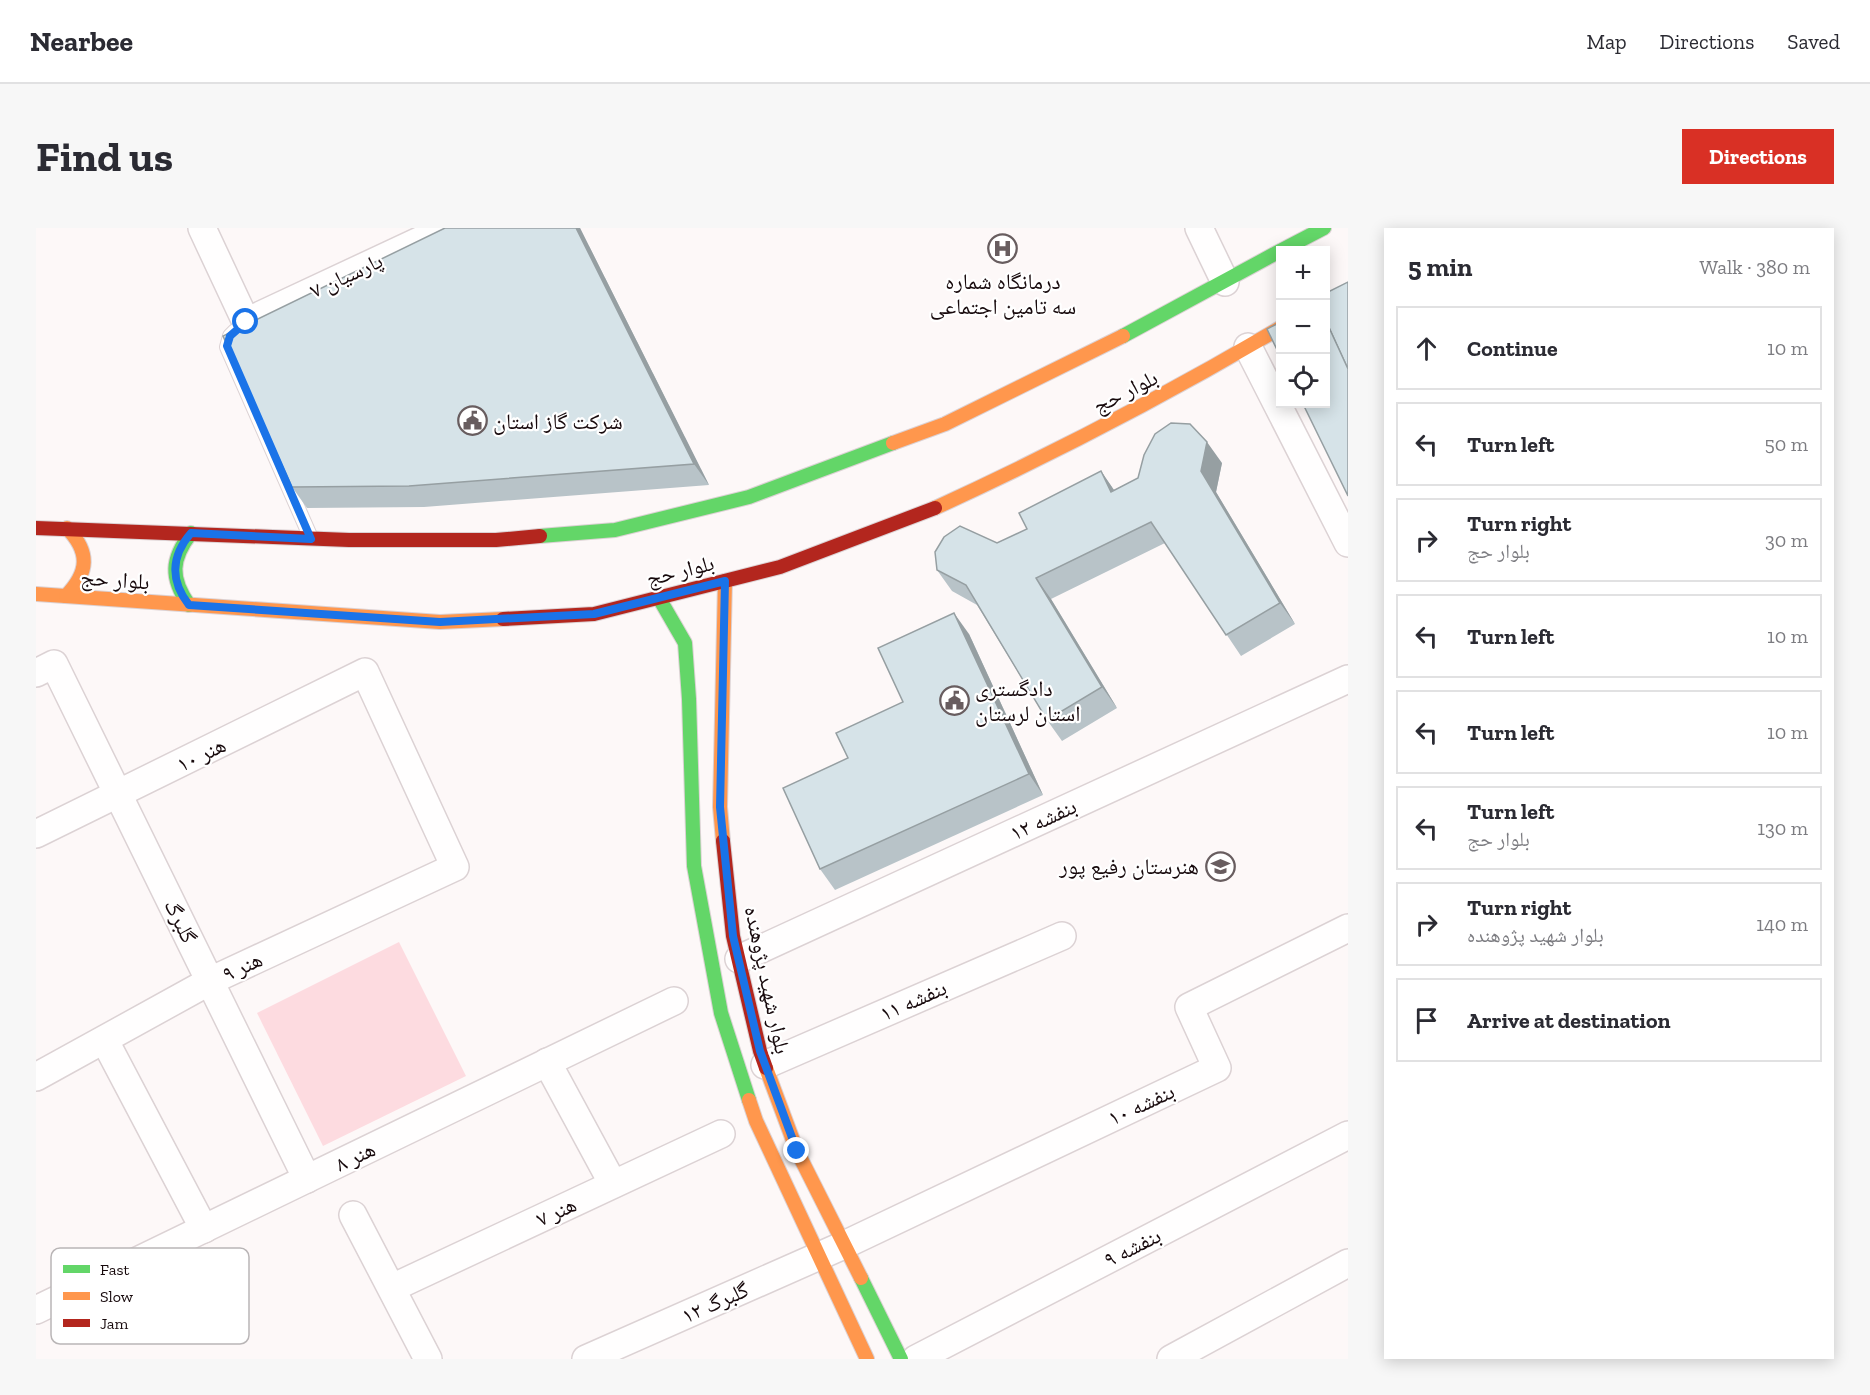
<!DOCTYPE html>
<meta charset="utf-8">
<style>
:root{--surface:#fff;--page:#f7f7f7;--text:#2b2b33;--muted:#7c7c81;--line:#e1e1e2;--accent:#d93025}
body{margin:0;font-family:"Zilla Slab","Noto Naskh Arabic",serif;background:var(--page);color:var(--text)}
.controls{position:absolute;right:18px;top:18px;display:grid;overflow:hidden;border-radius:0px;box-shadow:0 3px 15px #0003}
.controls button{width:54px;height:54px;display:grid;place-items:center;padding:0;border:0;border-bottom:2px solid var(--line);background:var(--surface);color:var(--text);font:30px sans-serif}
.stop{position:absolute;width:18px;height:18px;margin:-14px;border:4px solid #1a73e8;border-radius:50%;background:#fff}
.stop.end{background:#1a73e8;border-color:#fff;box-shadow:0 2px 6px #0008}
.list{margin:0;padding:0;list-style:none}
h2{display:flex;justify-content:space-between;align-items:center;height:78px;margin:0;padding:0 24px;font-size:26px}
h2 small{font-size:20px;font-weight:400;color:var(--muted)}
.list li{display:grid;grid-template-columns:39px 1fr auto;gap:18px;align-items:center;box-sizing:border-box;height:84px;margin:0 12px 12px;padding:0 12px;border:2px solid var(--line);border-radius:0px}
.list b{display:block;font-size:22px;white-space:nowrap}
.list p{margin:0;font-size:20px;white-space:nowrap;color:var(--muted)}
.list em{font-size:20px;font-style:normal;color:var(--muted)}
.icon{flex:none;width:33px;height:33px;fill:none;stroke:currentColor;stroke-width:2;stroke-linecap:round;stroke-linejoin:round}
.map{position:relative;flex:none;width:1312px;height:1131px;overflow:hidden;border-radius:0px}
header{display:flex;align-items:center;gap:36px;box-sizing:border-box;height:84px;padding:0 30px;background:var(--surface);border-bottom:2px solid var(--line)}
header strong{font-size:28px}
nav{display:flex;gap:33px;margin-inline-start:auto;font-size:21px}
.intro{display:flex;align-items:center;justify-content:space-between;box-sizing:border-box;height:144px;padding:0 36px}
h1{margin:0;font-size:42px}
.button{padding:15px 27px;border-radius:0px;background:var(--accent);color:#fff;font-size:21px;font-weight:700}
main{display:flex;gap:36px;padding:0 36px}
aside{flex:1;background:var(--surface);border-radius:0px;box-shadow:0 3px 15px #0003}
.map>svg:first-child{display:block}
</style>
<header>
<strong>Nearbee</strong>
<nav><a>Map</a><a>Directions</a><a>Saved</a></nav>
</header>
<div class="intro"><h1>Find us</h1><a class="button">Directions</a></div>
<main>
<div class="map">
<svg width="1312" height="1131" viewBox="0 0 1312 1131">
<rect width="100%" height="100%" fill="#fdf8f8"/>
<polygon fill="#fddbe0" points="363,714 430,848 287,918 221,785"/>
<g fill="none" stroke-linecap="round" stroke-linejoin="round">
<defs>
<polyline id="lane" points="199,103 194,108 191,119 275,310"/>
<g id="street">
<polyline points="166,0 210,94 411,0"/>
<polyline points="1163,0 1189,54"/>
<polyline points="1212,119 1312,315"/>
<polyline points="0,445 18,436 271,951"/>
<polyline points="0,606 329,444 419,639 174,753 0,849"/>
<polyline points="703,731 1312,451"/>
<polyline points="69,813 168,1001"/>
<polyline points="511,834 577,956"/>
<polyline points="729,837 1026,708"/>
<polyline points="317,987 392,1131"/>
<polyline points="356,1060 685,906"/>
<polyline points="0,1082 638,773"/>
<polyline points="550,1131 808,1017 1181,840 1153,779 1312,700"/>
<polyline points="880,1131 1312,907"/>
<polyline points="1135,1131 1312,1035"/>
</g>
<g id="fast">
<polyline points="1246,22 1288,0"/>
<polyline points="1087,108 1244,23"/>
<polyline points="504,308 579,302 713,269 857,215"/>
<polyline points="623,370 649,415 653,471 658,638 685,785 713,872"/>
<path d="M 153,377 C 134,350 135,331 155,305"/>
<polyline points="825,1050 865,1131"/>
</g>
<g id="slow">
<polyline points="857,215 909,196 1087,108"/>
<path d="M 899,280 C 1017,226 1132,166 1244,100"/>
<polyline points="0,366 404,394 467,391"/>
<path d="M 30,368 C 53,344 54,324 31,300"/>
<polyline points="687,613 684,579 689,353"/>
<polyline points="730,840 761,923 825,1050"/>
<polyline points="713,872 720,893 831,1131"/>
</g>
<g id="jam">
<polyline points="0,300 313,312 460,312 504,308"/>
<polyline points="467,391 558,386 744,339 899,280"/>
<polyline points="687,613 697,708 724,823 730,840"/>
</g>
</defs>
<use href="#lane" stroke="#dcd2d4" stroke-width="16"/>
<use href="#street" stroke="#dcd2d4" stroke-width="30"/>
<use href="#fast" stroke="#dcd2d4" stroke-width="16"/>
<use href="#slow" stroke="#dcd2d4" stroke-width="16"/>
<use href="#jam" stroke="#dcd2d4" stroke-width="16"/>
<use href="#lane" stroke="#fffefe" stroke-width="14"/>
<use href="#street" stroke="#fffefe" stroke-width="27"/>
<use href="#fast" stroke="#63d668" stroke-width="14"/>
<use href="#slow" stroke="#ff974d" stroke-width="14"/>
<use href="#jam" stroke="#b3261e" stroke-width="14"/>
</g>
<g fill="#b8c3c8">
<polygon points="544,0 673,257 388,279 271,280 256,259"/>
<polygon points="1186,235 1180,264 1259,396 1205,428 1129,315 1015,371 1081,480 1026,513 1011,492 941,377 916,363 901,342 961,315 991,301 1065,243 1078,262 1102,250"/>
<polygon points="933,406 1007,567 799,662 784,641 812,530"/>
</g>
<g fill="#969fa2">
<polygon points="540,0 544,0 673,257 658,236"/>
<polygon points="1171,214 1186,235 1180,264 1259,396 1244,375 1165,243"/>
<polygon points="1065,243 1080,265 1075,264"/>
<polygon points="1000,350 1015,371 1081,480 1066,459"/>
<polygon points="918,385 933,406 1007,567 993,546"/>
</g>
<g fill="#d6e3e8" stroke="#969fa2" stroke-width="1.5">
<polygon points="409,0 540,0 658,236 373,258 256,259 187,108"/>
<polygon points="1312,54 1312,141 1290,93 1290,65"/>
<polygon points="1290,93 1312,141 1312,268 1267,176 1290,176"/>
<polygon points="1245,94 1245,130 1231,101"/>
<polygon points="1135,195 1154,196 1171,214 1165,243 1244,375 1190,407 1115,294 1000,350 1066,459 1011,492 930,357 901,342 899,324 908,309 924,298 961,315 991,301 983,285 1065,243 1075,264 1102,250 1108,227 1119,206"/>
<polygon points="918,385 993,546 784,641 747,560 812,530 800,505 867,474 842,420"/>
</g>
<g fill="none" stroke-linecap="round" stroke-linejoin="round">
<path stroke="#1a73e8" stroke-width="8" d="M 210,94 L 194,108 L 191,118 L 275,311 L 155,305 C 135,328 134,353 153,377 L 404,394 L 558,386 L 689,353 L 684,579 L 697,708 L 724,823 L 761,923"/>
</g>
<defs>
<symbol id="hospital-ring" viewBox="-11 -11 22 22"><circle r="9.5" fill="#fff" stroke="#685d5f" stroke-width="1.5"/><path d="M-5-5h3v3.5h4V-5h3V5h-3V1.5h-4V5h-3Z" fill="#685d5f"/></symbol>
<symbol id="civic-ring" viewBox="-11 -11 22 22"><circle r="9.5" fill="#fff" stroke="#685d5f" stroke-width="1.5"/><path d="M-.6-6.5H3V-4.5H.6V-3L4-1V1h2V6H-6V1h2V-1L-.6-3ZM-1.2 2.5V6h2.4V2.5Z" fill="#685d5f"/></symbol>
<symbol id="school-ring" viewBox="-11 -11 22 22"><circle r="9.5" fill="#fff" stroke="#685d5f" stroke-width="1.5"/><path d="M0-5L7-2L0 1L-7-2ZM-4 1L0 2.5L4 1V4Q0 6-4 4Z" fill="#685d5f"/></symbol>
</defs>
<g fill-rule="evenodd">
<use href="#hospital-ring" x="950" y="4" width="33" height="33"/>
<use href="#civic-ring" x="420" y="176" width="33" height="33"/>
<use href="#civic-ring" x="902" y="456" width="33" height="33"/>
<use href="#school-ring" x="1168" y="622" width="33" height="33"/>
</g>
<g text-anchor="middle" stroke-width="4.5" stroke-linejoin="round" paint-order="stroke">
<g font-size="22" fill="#17090c" stroke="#fff">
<text transform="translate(310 47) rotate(-25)" y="8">پارسیان ۷</text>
<text transform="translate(1089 163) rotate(-27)" y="8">بلوار حج</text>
<text transform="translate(644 342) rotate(-14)" y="8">بلوار حج</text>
<text transform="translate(79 351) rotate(4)" y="8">بلوار حج</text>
<text transform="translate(165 526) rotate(-26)" y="8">هنر ۱۰</text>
<text transform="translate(1007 591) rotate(-25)" y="8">بنفشه ۱۲</text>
<text transform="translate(145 693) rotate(64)" y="8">گلبرگ</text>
<text transform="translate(206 738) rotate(-25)" y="8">هنر ۹</text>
<text transform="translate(732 752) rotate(78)" y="8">بلوار شهید پژوهنده</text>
<text transform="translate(877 772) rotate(-24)" y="8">بنفشه ۱۱</text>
<text transform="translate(1105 876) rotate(-25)" y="8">بنفشه ۱۰</text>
<text transform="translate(319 928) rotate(-26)" y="8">هنر ۸</text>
<text transform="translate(520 983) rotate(-25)" y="8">هنر ۷</text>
<text transform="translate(1096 1019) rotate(-27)" y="8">بنفشه ۹</text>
<text transform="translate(679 1074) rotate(-24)" y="8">گلبرگ ۱۲</text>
</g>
<g font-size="22" fill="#17090c" stroke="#fff" text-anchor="start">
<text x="967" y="61" text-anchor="middle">درمانگاه شماره<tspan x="967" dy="25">سه تامین اجتماعی</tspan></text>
<text x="457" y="201">شرکت گاز استان</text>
<text x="939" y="468">دادگستری<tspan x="939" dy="25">استان لرستان</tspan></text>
<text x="1163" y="646" text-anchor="end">هنرستان رفیع پور</text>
</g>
</g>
<rect x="15" y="1020" width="198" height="96" rx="9" fill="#fff" stroke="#b9b5b6" stroke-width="1.5"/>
<rect x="27" y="1037" width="27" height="8" fill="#63d668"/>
<rect x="27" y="1064" width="27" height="8" fill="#ff974d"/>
<rect x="27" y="1091" width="27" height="8" fill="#b3261e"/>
<g font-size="16" fill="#17090c">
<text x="64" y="1047">Fast</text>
<text x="64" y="1074">Slow</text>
<text x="64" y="1101">Jam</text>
</g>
</svg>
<div class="controls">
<button>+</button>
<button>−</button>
<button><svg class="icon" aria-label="locate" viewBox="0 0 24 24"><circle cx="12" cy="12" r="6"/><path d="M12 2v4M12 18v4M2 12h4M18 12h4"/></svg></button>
</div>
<div class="stop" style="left:210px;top:94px"></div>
<div class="stop end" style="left:761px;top:923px"></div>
</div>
<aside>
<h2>5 min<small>Walk · 380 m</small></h2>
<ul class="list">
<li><svg class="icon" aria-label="ahead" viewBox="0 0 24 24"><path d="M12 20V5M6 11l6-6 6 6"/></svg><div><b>Continue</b></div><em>10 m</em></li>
<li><svg class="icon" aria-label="left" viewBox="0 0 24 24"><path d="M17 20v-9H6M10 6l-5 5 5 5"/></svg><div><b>Turn left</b></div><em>50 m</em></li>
<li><svg class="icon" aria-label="right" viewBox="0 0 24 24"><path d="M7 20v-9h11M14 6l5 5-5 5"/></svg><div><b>Turn right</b><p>بلوار حج</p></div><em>30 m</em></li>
<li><svg class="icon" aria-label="left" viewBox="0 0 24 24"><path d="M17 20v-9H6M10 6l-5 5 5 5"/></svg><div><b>Turn left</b></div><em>10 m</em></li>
<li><svg class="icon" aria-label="left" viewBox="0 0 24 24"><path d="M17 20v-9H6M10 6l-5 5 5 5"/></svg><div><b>Turn left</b></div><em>10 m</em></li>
<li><svg class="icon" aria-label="left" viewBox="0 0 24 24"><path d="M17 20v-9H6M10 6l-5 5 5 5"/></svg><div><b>Turn left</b><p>بلوار حج</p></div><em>130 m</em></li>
<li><svg class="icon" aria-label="right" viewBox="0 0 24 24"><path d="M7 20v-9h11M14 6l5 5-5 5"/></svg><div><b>Turn right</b><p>بلوار شهید پژوهنده</p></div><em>140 m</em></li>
<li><svg class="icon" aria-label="arrive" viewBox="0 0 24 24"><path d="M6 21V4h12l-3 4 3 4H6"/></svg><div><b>Arrive at destination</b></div></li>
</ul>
</aside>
</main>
